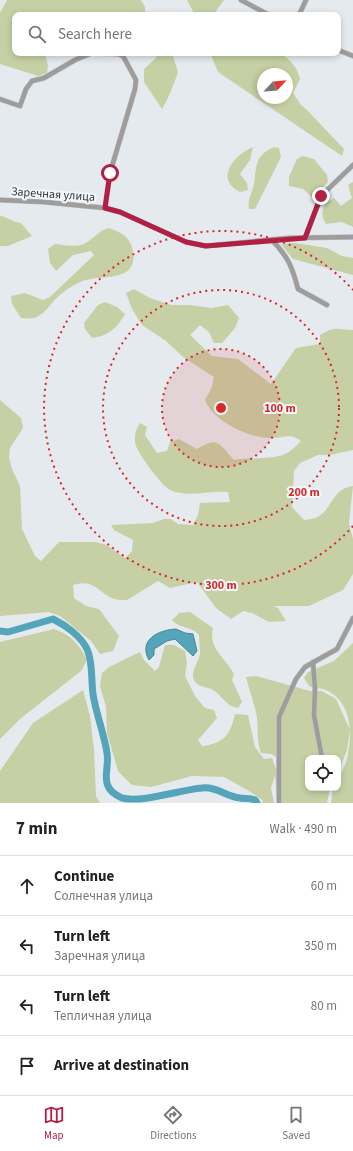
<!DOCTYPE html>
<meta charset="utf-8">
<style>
:root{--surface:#fff;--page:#f6f6f6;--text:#222;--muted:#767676;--line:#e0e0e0;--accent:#b11f44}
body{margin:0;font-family:"Source Sans 3",sans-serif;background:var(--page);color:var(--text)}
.controls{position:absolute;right:12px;bottom:12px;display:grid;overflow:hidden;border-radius:8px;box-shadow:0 2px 6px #0003}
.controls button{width:36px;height:36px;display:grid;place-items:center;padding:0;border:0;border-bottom:1px solid var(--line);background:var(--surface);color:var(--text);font:20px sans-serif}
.compass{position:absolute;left:257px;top:68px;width:36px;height:36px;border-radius:50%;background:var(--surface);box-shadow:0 2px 6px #0003;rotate:64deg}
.stop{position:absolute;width:12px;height:12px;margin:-9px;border:3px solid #b11f44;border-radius:50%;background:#fff}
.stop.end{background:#b11f44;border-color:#fff;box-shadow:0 1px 4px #0008}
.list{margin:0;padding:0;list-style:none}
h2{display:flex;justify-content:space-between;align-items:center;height:52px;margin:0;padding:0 16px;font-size:17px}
h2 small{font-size:13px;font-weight:400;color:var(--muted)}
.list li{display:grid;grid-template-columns:26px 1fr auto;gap:12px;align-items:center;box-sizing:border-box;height:60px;padding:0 16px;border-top:1px solid var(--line)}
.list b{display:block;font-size:15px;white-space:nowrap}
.list p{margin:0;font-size:13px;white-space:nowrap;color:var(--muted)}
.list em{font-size:13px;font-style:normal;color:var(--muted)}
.icon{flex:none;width:22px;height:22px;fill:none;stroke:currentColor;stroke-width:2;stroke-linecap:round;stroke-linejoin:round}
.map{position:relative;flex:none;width:353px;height:803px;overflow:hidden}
.search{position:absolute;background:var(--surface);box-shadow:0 2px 6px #0003;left:12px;right:12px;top:12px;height:44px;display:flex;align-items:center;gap:10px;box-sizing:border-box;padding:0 14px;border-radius:8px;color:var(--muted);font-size:15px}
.sheet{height:292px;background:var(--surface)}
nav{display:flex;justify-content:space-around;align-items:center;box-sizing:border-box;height:56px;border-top:1px solid var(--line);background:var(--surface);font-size:11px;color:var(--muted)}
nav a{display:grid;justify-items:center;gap:2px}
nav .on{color:var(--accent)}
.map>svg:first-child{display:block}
</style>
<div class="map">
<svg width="353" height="803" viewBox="0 0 353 803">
<rect width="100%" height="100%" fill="#e5eaee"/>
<g fill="#c6d0a4" fill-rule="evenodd">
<polygon points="7,0 141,0 145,7 145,15 15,15 15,53 45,53 48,66 47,73 38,76 0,64 0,13"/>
<polygon points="187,0 224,0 213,15 195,15"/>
<path d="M 157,53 L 172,53 L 178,72 C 174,83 168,100 162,109 L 144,82 L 144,69 L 156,58 Z"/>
<path d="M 210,53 L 280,53 C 291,60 297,67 300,79 L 293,93 L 301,105 L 307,110 L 344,149 L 342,156 L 218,72 ZM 263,74 L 287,74 L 287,98 L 263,98 Z"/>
<path d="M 253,147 L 250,160 L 240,174 L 247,183 L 248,190 L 240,192 C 214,179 234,155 253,147 Z"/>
<path d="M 274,147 L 279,148 L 281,157 L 255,209 L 249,209 C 247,200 252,193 254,184 C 257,166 254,156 274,147 Z"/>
<polygon points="303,156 314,159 327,175 328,182 313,198 303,189 289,186 289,177 297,159"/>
<path d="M 353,182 L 353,227 L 342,222 L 326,224 C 319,213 322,204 334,198 L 341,206 L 352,198 L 348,185 Z"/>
<path d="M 0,216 C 6,216 12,222 21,223 L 32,236 L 8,246 L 0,246 Z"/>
<path d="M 109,228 C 122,233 131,237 133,252 C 138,285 97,273 80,282 C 74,285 67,289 61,294 C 53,300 46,313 37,317 C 33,319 26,318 21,318 L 12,304 L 11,296 L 25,293 L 43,300 L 50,297 L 94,255 L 91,251 L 73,255 L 56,271 L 50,263 L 48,249 L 55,244 C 63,245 73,247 81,245 C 92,242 98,230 109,228 Z"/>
<polygon points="295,243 327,248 342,256 353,258 353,275 293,259 281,244"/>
<path d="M 134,289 L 150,298 L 171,305 L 190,305 L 211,308 L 228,305 L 239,318 L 235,328 L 222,343 L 214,343 L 209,332 L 200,325 L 190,335 L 212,356 L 238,359 L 271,384 L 296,348 L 320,344 L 320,335 C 337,325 336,330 353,330 L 353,450 L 330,455 L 318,455 L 300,463 L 294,471 L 292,507 L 304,520 C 335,519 326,490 353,486 L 349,523 L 353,539 L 353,574 L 343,590 L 309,606 L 273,606 L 278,608 L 286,621 L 269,622 L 252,613 L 243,611 L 231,619 L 216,608 L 197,582 L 170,588 L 158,581 L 127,600 C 121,600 114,600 108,596 C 94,587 91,580 73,585 L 74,598 L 86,606 L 99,609 L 119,636 L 113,651 L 100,654 L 91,641 L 60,616 L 49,612 L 0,616 L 0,400 L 21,418 L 23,428 L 10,448 L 9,458 L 12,469 L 20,486 L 22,529 L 35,556 L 41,561 L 59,542 L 96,542 L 107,545 L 125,558 L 132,551 L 133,540 L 114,530 L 111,525 L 153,523 L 164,519 L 171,519 L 178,524 L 193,525 L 198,515 L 200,503 L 230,502 L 228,492 C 210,490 187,498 170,490 C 161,485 140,456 136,446 C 133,437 136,430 140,423 L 147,427 L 145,435 L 157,453 L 167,451 L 170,442 L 179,439 L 197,449 C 219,436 219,444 234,460 C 249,457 276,460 287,453 C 292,450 297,445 301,441 C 289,432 282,439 269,438 C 247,437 213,421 205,400 L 211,389 L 214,377 L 183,357 L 166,341 L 142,325 L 132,309 L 126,293 Z"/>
<path d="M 105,302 L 117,307 L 125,314 C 117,328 108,336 92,338 L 85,329 L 84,323 L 98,305 Z"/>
<path d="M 190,612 L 213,628 C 208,649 225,657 234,674 L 232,680 L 242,702 L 238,708 C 227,706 224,699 216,692 C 211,687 204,688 199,685 C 186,677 198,664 200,654 C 200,648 199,641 199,635 C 190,625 179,629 172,620 L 179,613 Z"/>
<path d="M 54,629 C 70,634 80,645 87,660 L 81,671 L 20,719 L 0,739 L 0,642 Z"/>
<path d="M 353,643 L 353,803 L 331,803 L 333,788 L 338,788 C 338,778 343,771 346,762 C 353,737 353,704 328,691 C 323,688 315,688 310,687 L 304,678 L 308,672 L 334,661 Z"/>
<path d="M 165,645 L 174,645 L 185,651 L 187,663 L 185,676 L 195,696 L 205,708 L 214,710 L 217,718 L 198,740 L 202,746 C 225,743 230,735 235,714 L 248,715 L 255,747 L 264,759 L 272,758 L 276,769 L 276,757 L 271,754 L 261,753 C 256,741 259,725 256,712 C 253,700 249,689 246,677 L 256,676 L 310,691 L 322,691 L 336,699 L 350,730 L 347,750 L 338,773 L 338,758 L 308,758 L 308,788 L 330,788 L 327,803 L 277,803 L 275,775 L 271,788 L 274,803 L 263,803 L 262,800 L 249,791 L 224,777 L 192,776 L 151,787 L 132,785 L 118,771 L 107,733 L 106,707 L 100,686 L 102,673 L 109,667 L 140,652 L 144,660 L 155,671 L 159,667 Z"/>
<polygon points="83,690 90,716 94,750 96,796 100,803 0,803 0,771 33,723"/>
</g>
<path fill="#54a5ba" stroke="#4b8493" d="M 176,629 L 185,633 L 193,634 L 197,651 L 193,656 L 175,639 L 167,641 L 154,649 L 154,655 L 149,660 C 138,640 158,630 176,629 Z"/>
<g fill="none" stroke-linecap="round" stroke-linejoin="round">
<path stroke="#54a5ba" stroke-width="7" d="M 0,631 L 8,632 L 53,619 C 65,625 81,636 87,649 C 93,661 91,680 93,694 C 96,714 104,733 107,753 C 110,771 97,787 122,798 C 143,803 179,790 202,788 C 216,786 227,797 240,798 C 245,799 250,798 255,800 L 257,803"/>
<defs>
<g id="street">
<polyline points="241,0 269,15"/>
<polyline points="299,15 306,0"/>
<polyline points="338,50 353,56"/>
<polyline points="0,99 20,106 26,89 32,81 44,78 75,60 92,53 119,54 123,56 136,80 135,89 110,173 105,208"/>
<polyline points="0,200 44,202 105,208 120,212 186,242 205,246 289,238 353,237"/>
<polyline points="305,238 321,196 353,165"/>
<path d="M 272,240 C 288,257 292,266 298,289 L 327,305"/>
<polyline points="313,662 315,689 314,715 322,758"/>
<polyline points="279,803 279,717 296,679 305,667 337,649 353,618"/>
</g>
</defs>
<use href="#street" stroke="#c2c6ca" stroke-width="5.5"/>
<use href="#street" stroke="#9f9c9c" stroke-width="4.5"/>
</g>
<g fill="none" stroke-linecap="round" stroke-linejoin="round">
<polyline stroke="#b11f44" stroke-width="5" points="110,173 105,208 120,212 186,242 206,246 305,238 321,196"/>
</g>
<circle cx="221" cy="408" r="59" fill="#d62828" fill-opacity=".12"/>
<g fill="none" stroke="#d62828" stroke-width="2" stroke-dasharray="2 4">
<circle cx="221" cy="408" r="59"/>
<circle cx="221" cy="408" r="118"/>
<path d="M353 526A177 177 0 1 1 353 290"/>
</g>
<g text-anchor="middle" stroke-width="4" stroke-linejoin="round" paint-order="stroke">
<g font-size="12" fill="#363839" stroke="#f2f7fb">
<text transform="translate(53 194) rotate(4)" y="4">Заречная улица</text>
</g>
</g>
<circle cx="221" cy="408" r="6" fill="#d62828" stroke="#f2f7fb" stroke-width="2"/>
<g font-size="12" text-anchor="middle" font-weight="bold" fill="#d62828" stroke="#f2f7fb" stroke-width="4" stroke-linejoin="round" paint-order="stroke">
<text x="280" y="412">100 m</text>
<text x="304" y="496">200 m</text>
<text x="221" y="589">300 m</text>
</g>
</svg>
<div class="controls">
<button><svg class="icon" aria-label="locate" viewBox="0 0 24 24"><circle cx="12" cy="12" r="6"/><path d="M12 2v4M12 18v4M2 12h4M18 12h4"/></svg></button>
</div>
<svg class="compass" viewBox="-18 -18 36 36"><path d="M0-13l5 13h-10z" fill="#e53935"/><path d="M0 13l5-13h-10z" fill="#767676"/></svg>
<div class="stop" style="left:110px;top:173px"></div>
<div class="stop end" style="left:321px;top:196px"></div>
<div class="search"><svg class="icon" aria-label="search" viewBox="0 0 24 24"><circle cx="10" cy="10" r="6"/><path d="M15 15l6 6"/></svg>Search here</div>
</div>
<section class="sheet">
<h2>7 min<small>Walk · 490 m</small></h2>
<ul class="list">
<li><svg class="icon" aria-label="ahead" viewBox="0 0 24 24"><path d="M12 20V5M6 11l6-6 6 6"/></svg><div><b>Continue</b><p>Солнечная улица</p></div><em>60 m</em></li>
<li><svg class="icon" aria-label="left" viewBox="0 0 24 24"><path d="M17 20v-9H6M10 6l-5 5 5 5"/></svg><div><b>Turn left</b><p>Заречная улица</p></div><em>350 m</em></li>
<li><svg class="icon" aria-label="left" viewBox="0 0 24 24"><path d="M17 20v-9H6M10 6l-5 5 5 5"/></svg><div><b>Turn left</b><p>Тепличная улица</p></div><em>80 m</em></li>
<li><svg class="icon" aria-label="arrive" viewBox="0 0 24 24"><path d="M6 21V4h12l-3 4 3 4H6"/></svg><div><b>Arrive at destination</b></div></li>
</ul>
</section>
<nav>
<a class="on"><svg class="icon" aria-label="map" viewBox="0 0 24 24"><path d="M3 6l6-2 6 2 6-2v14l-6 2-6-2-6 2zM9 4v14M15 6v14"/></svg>Map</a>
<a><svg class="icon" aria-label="directions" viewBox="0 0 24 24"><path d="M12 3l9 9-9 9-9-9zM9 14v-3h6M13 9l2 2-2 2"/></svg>Directions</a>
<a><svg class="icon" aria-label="saved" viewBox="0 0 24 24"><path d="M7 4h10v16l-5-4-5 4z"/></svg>Saved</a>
</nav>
